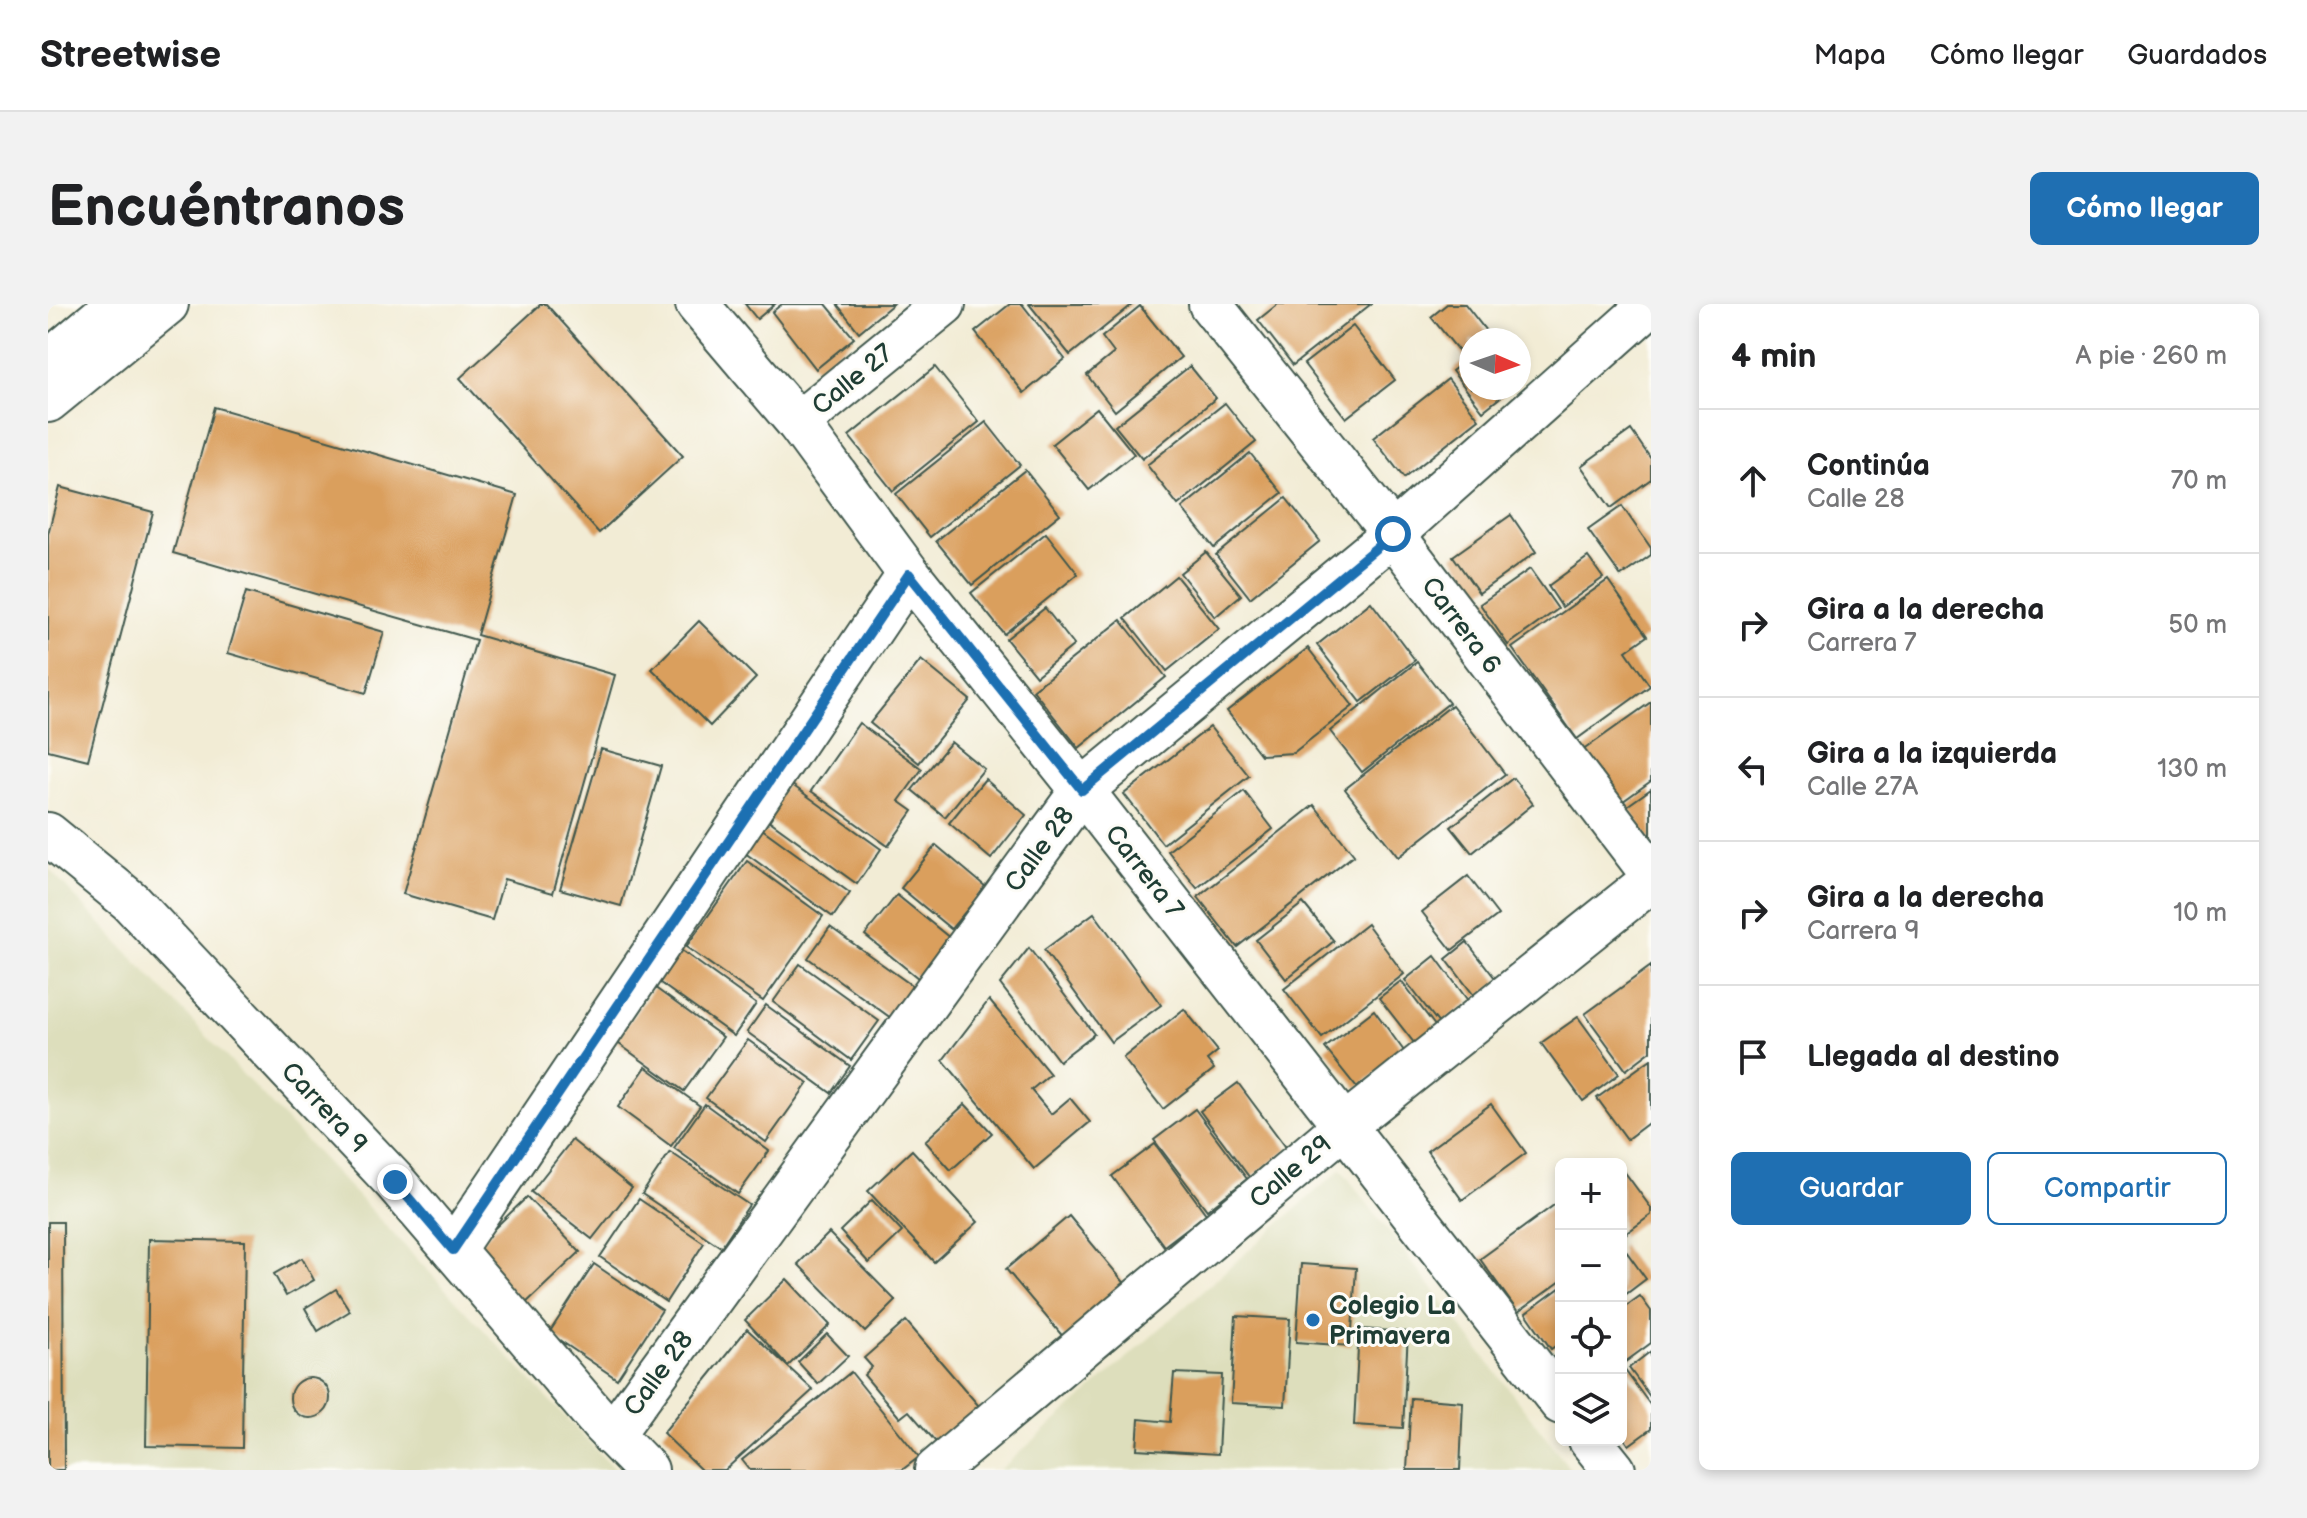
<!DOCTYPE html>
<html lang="es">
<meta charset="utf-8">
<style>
:root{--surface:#fff;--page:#f2f2f2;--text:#202124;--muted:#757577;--line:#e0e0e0;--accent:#1f6fb2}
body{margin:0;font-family:"Balsamiq Sans",sans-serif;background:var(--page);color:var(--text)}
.controls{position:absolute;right:24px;bottom:24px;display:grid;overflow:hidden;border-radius:12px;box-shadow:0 4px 12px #0003}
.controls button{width:72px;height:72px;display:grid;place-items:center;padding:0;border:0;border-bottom:2px solid var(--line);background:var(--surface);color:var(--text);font:40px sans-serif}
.compass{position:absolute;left:1411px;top:24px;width:72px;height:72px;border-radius:50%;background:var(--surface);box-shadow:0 4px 12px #0003;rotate:92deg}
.stop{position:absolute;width:24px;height:24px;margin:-18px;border:6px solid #1f6fb2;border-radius:50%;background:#fff}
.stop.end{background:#1f6fb2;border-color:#fff;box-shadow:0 2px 8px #0008}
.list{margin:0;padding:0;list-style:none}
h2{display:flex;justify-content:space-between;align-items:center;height:104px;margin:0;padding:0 32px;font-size:34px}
h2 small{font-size:26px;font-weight:400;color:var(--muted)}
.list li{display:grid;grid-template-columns:52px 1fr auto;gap:24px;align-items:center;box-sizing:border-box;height:144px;padding:0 32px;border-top:2px solid var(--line)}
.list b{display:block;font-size:30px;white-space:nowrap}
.list p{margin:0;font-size:26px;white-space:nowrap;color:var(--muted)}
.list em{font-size:26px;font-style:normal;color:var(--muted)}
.actions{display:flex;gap:16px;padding:24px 32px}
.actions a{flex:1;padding:18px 0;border:2px solid var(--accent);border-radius:12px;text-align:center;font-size:28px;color:var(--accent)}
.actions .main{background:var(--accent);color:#fff}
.icon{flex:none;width:44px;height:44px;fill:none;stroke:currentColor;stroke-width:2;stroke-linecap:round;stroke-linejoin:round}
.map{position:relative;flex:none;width:1603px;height:1166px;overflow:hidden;border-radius:12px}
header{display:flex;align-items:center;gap:48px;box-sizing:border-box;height:112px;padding:0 40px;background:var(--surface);border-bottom:2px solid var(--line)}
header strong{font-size:38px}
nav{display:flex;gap:44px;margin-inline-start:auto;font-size:28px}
.intro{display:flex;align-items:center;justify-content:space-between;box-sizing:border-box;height:192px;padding:0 48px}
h1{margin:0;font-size:56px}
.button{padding:20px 36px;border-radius:12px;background:var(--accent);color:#fff;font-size:28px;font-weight:700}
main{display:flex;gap:48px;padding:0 48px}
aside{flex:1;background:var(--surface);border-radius:12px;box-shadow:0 4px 12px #0003}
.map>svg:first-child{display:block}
</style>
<header>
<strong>Streetwise</strong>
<nav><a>Mapa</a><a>Cómo llegar</a><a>Guardados</a></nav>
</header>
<div class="intro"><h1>Encuéntranos</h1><a class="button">Cómo llegar</a></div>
<main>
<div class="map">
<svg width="1603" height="1166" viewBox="0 0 1603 1166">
<rect width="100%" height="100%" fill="#fdfcf7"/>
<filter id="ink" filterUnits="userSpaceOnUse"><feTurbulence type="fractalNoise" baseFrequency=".0125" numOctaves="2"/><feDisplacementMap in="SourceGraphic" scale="16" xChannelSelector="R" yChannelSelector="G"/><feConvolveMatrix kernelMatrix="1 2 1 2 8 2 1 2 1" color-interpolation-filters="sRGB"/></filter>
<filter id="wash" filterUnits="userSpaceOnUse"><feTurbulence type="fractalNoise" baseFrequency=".006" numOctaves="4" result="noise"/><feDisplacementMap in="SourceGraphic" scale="32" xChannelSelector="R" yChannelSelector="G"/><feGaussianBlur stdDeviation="1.8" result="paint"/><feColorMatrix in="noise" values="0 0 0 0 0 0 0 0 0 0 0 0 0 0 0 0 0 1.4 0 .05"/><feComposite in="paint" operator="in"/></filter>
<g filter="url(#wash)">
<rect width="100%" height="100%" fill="#f2ecd5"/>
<g fill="#dddebc">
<polygon points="0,564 386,973 567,1166 0,1166"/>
<polygon points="1293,865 1523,1166 952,1166"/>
</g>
<g id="blocks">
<g fill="#da9f5d">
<polygon points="493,0 498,0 635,152 551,229 412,74"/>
<polygon points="697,0 727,0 709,15"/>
<polygon points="734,0 778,0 806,34 768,65 724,8"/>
<polygon points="789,0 845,0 811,28"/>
<polygon points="962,0 974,0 1017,55 976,89 927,28"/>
<polygon points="981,0 1085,0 1022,51"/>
<polygon points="1230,0 1323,0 1245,61 1210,16"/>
<polygon points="1399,0 1417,0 1445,36 1423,36 1423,84 1464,84 1435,107 1404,67 1418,56 1383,13"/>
<polygon points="1092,2 1133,53 1067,107 1039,71 1066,49 1054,33"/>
<polygon points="1305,22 1347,76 1298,114 1256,60"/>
<polygon points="1142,62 1168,94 1094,155 1067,122"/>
<polygon points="887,63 931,118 845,187 801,132"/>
<polygon points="1400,75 1431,115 1356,174 1325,134"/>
<polygon points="1177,99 1208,138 1130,201 1099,161"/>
<polygon points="166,103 469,191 429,331 567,371 505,589 456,575 444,616 355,590 428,336 125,249"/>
<polygon points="1049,104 1086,150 1041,186 1004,140"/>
<polygon points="938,118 972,161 882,233 848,190"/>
<polygon points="1583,126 1603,155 1603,175 1563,204 1533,162"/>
<polygon points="1202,149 1234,189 1166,244 1134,204"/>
<polygon points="977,166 1012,210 924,281 888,237"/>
<polygon points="12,183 105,208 40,456 0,446 0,230"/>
<polygon points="1238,194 1272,237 1202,294 1168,251"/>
<polygon points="1574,202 1603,244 1603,251 1573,272 1540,226"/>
<polygon points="1463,211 1488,248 1431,289 1405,252"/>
<polygon points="998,229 1030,270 956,330 923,289"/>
<polygon points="1158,248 1193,291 1167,313 1132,269"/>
<polygon points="1540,253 1555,274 1514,303 1500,282"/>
<polygon points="1482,265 1510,305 1460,341 1432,300"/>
<polygon points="1128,272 1171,325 1119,367 1077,314"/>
<polygon points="1560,276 1599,332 1578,347 1602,382 1529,435 1464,344"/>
<polygon points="198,288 336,328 318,389 180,349"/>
<polygon points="1323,298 1367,356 1313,398 1269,341"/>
<polygon points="997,304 1026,341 988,372 958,335"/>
<polygon points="1073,316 1118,373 1031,444 985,386"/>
<polygon points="651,317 708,374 662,422 604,365"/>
<polygon points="1260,344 1305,402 1245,449 1213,451 1179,407"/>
<polygon points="873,356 922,396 871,459 822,419"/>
<polygon points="1369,358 1401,399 1314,468 1282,427"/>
<polygon points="1603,398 1603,477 1571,500 1534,447"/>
<polygon points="1404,401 1457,470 1350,553 1297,485"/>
<polygon points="811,419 874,465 851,497 865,507 840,542 763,487"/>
<polygon points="1162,423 1201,472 1115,540 1076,490"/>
<polygon points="903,438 936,465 897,513 864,486"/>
<polygon points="553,445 613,462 573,602 512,585"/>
<polygon points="1465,474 1485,500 1424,549 1403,523"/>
<polygon points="937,475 978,511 943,555 901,519"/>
<polygon points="740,478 833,545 809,580 715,512"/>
<polygon points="1603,485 1603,537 1579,502"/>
<polygon points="1196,487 1225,525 1149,584 1120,547"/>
<polygon points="1266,501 1306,551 1189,643 1150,593"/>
<polygon points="710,522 802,589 785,613 693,546"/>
<polygon points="888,541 938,583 903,625 853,584"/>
<polygon points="699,557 775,612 715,697 638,643"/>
<polygon points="1420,572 1450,611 1404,646 1374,608"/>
<polygon points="849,591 903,635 870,674 817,631"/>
<polygon points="1255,599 1286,637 1238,675 1208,636"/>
<polygon points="1046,609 1113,701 1063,738 996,646"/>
<polygon points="1319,620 1356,670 1274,734 1236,685"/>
<polygon points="782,623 866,683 843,714 760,654"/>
<polygon points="1419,638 1450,678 1428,694 1398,655"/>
<polygon points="630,644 708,700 686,732 608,676"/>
<polygon points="981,644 1046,730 1011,757 952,680"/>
<polygon points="1387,652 1421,698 1392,721 1357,676"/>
<polygon points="752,660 831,717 803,756 725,698"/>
<polygon points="1603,662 1603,747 1578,766 1537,710"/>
<polygon points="1353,677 1388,723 1367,740 1331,694"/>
<polygon points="606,683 675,733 636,787 567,737"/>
<polygon points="941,696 1002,770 983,786 1003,810 1022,794 1042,818 986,865 895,756"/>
<polygon points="718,701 802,762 783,789 699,728"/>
<polygon points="1136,705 1170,747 1159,756 1166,765 1115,805 1075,754"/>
<polygon points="1326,706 1356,747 1309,784 1277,744"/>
<polygon points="1530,713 1571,770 1535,797 1493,739"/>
<polygon points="700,736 760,779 718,838 658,794"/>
<polygon points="1603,755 1603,817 1579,835 1549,794"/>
<polygon points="598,763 652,802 623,842 570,803"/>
<polygon points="1190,779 1240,846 1202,874 1152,807"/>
<polygon points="657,800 721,847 690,890 626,844"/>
<polygon points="917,800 944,829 903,866 877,837"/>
<polygon points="1443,800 1478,849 1414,896 1379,847"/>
<polygon points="1147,805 1199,875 1159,906 1106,836"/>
<polygon points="524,836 584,884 544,935 483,888"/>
<polygon points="1107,840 1158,910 1116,942 1064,872"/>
<polygon points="864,846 930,918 886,958 820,887"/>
<polygon points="622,848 701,901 673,943 594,890"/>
<polygon points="1573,863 1603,904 1603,911 1573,933"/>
<polygon points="479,893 532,948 476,1001 424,946"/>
<polygon points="591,895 656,939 618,998 552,953"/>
<polygon points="824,896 854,928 821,959 792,927"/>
<polygon points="1513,896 1513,977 1470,1008 1432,955"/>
<polygon points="1021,912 1079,982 1017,1035 958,965"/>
<polygon points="0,918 15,918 16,1166 0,1166"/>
<polygon points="781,929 848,997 817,1028 750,960"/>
<polygon points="101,935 197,937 194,1144 98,1142"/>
<polygon points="1573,940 1598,975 1573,994"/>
<polygon points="254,954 266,976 238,992 226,970"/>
<polygon points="546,960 614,1006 569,1075 501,1029"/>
<polygon points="1253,960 1308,964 1303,1042 1248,1038"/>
<polygon points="739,975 782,1021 740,1062 697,1016"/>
<polygon points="1513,983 1513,1038 1503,1045 1478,1009"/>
<polygon points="288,985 302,1007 270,1027 257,1004"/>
<polygon points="1592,992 1603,1007 1603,1039 1573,1061 1573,1006"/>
<polygon points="1188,1012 1242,1015 1237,1102 1183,1099"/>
<polygon points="858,1017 936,1108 894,1145 861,1107 852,1114 816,1071 824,1063 816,1054"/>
<polygon points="699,1025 765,1086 677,1166 653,1166 615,1129"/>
<polygon points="1311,1025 1360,1028 1355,1124 1306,1121"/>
<polygon points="779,1030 800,1052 770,1080 750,1058"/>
<polygon points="1603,1047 1603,1094 1581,1064"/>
<polygon points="1576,1065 1603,1102 1603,1125 1581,1141 1573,1130 1573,1068"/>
<polygon points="803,1068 871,1153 854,1166 702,1166 694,1156"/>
<polygon points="1126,1069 1174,1071 1170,1150 1089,1145 1091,1115 1122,1118"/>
<circle cx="262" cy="1094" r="20"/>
<polygon points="1363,1094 1415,1098 1412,1166 1359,1166"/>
</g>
</g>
</g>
<g filter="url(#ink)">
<use href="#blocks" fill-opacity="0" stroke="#3f574c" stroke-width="2"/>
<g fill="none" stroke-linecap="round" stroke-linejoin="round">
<defs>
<g id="street">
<polyline points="649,0 750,119 861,270 1034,486 1513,1099"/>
<polyline points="1162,0 1345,230 1603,569"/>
<polyline points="0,58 69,0"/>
<polyline points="0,97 119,0"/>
<polyline points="750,119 896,0"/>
<polyline points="0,530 82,597 347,878 555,1121 599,1166"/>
<polyline points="405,946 861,270"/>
<polyline points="564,1131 1034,486 1345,230 1603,0"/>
<polyline points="1542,1136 1566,1166"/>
<polyline points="888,1166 1296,822 1603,577"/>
</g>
</defs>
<use href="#street" stroke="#3f574c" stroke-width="46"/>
<use href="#street" stroke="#fff" stroke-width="42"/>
</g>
</g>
<g fill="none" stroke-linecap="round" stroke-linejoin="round" filter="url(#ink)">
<polyline stroke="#1f6fb2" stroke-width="10" points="347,878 405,946 861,270 1034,486 1345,230"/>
</g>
<circle fill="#1f6fb2" stroke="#fdfcf7" stroke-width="3" cx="1265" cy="1016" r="8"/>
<g text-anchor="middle" stroke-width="6" stroke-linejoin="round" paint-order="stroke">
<g font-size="26" fill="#1f3d34" stroke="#fdfcf7">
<text transform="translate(804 75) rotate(-39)" y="9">Calle 27</text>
<text transform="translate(1414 321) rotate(53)" y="9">Carrera 6</text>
<text transform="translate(991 545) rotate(-54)" y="9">Calle 28</text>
<text transform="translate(1097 567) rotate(52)" y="9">Carrera 7</text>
<text transform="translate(277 803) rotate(47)" y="9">Carrera 9</text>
<text transform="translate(1242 867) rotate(-40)" y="9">Calle 29</text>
<text transform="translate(610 1069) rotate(-54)" y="9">Calle 28</text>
</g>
<g font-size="26" font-weight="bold" fill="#1f3d34" stroke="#fdfcf7" text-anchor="start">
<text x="1281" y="1010">Colegio La<tspan x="1281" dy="30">Primavera</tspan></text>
</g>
</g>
</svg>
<div class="controls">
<button>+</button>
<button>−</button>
<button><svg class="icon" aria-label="locate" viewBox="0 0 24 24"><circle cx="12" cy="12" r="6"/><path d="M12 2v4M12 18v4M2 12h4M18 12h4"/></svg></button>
<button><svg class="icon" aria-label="layers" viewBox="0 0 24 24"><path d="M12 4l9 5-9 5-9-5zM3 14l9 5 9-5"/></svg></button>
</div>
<svg class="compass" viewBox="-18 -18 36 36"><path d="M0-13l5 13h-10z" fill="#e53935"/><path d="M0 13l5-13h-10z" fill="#757577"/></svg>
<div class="stop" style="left:1345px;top:230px"></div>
<div class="stop end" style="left:347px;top:878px"></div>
</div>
<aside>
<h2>4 min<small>A pie · 260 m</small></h2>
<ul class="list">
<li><svg class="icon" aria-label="ahead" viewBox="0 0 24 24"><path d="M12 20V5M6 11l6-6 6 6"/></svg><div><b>Continúa</b><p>Calle 28</p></div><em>70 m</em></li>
<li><svg class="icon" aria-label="right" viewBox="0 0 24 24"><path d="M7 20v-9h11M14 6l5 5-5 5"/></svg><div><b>Gira a la derecha</b><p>Carrera 7</p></div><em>50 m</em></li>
<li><svg class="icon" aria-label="left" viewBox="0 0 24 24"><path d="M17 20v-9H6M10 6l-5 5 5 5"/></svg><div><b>Gira a la izquierda</b><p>Calle 27A</p></div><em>130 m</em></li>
<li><svg class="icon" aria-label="right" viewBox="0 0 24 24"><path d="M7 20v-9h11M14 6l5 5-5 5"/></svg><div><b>Gira a la derecha</b><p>Carrera 9</p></div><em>10 m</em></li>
<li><svg class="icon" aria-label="arrive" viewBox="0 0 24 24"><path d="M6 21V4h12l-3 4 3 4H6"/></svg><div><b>Llegada al destino</b></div></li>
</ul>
<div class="actions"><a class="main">Guardar</a><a>Compartir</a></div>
</aside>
</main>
